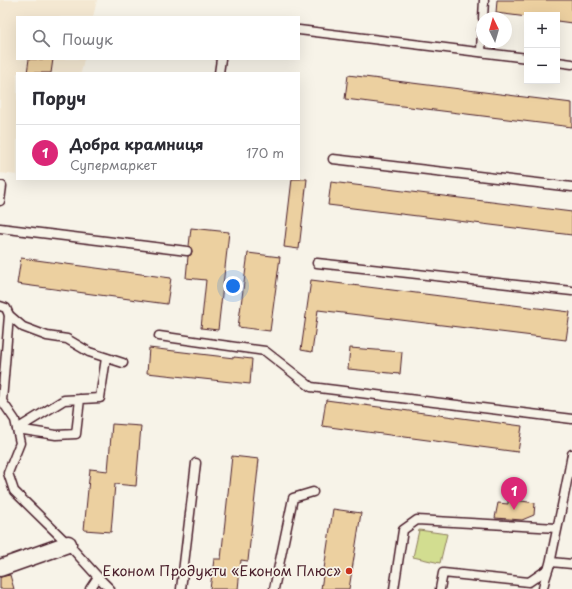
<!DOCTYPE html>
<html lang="uk">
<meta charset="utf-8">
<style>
:root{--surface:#fff;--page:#f7f7f7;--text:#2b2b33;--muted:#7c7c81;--line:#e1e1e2;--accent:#db2777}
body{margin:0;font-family:"Playpen Sans",sans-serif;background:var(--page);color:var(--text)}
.controls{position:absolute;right:12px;top:12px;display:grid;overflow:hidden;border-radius:0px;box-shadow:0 4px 16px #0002}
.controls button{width:36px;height:36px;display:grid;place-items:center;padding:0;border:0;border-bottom:1px solid var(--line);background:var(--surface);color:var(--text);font:20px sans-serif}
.compass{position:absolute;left:476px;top:12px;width:36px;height:36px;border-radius:50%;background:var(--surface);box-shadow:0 4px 16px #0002;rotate:355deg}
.you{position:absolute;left:233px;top:286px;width:14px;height:14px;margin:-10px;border:3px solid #fff;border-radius:50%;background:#1a73e8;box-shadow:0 0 0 6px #1a73e833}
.badge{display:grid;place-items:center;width:26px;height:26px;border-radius:50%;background:var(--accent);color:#fff;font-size:13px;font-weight:700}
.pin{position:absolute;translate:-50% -33px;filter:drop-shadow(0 1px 2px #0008)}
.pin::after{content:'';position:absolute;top:21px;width:14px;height:12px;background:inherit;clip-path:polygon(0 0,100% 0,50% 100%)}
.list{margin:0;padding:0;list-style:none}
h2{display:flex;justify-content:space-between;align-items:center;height:52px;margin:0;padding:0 16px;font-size:17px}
h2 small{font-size:13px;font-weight:400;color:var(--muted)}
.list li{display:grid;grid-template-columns:26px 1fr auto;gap:12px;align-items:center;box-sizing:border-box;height:56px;padding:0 16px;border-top:1px solid var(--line)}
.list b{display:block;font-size:15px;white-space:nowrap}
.list p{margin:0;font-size:13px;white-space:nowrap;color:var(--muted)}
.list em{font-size:13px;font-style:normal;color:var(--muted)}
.icon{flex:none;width:22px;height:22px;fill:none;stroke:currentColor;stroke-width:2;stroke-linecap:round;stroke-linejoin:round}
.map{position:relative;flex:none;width:572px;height:589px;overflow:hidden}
.search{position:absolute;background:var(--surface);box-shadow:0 4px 16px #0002;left:16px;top:16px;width:284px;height:44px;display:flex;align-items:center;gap:10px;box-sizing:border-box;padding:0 14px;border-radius:0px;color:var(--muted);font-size:15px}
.panel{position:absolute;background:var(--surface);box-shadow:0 4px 16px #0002;left:16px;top:72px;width:284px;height:108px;border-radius:0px}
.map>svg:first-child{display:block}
</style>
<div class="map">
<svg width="572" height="589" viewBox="0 0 572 589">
<rect width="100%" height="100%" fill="#f7f3e8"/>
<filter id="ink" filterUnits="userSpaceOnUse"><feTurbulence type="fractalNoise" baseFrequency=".025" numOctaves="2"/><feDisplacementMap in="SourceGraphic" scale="8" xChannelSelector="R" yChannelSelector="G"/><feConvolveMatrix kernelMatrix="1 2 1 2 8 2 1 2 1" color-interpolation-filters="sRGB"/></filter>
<g filter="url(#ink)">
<polygon fill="#f4e8d2" points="0,0 97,0 93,17 17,17 17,59 84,59 81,73 17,73 17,175 0,173"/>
<polygon fill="#d2dd90" stroke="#8e7e5e" points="419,530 447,534 440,563 413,557"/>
<g fill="#ecd0a0" stroke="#4a1f2b">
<polygon points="497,0 572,0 572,23 557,21 557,15 527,15 527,17 496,13"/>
<polygon points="29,59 53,59 51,73 27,73"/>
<polygon points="348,75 572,103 572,127 345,99"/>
<polygon points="292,179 307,179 299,249 284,247"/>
<polygon points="331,182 572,212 572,235 328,205"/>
<polygon points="191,228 229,232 218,330 201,328 206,280 186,278 188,256 191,255 192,251 189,246"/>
<polygon points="248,253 280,257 270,331 238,327"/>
<polygon points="21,258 171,278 167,304 17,284"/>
<polygon points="311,280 570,312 566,340 318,310 312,352 301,350"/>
<polygon points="149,348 234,358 234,357 252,359 250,384 147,373"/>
<polygon points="350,348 402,352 400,374 348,369"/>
<polygon points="326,400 522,426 518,452 322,426"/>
<polygon points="112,424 141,426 136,486 115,484 111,532 84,530 90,469 108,471"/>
<polygon points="232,456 259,459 248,561 241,560 238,589 210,589 214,559 221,559"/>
<polygon points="508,499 535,503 534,515 522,520 495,518 498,503 508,504"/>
<polygon points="333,509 361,513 349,589 321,589"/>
<polygon points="10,575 14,589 0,589 0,577"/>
</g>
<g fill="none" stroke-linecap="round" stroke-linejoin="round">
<defs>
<g id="lane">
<polyline points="483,18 484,0"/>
<polyline points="299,30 527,58"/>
<polyline points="481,52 482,29"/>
<polyline points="557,62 572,64"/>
<polyline points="219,73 221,59"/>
<polyline points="333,159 572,187"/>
<polyline points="0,186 2,186 0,201"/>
<polyline points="0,228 187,251"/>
<polyline points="317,263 572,291"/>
<polyline points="0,306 6,308 9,315 2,401 15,420 20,443 8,473 14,491 68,544 98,577 110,589"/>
<polyline points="9,315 23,327 47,336 67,339 89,352 123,363"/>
<polyline points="159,336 265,351 311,387 572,419"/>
<polyline points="80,399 76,434 56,435 17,429 64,400 100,398 106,358"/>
<polyline points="551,562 572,564"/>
<polyline points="90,589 98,577"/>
<polyline points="181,589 196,463"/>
<polyline points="274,589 293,498 313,492"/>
<polyline points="394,589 403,530 417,520 557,528"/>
<polyline points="440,589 443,573 529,582 548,569"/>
<path d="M 543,589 C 544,579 549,570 551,559 C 558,524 566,489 572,454"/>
</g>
<polyline id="street" points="0,568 68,544"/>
</defs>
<use href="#lane" stroke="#4a1f2b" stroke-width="11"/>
<use href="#street" stroke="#4a1f2b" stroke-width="19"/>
<use href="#lane" stroke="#f7f3e8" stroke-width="8"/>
<use href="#street" stroke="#f7f3e8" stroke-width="16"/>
</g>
</g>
<circle fill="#c8321e" stroke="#f7f3e8" stroke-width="1.5" cx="349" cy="571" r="4"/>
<g text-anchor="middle" stroke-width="3.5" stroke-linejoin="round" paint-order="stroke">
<g font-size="14" fill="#4a1f2b" stroke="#f7f3e8" text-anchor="end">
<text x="341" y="576">Економ Продукти «Економ Плюс»</text>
</g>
</g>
</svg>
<div class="controls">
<button>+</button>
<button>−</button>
</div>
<svg class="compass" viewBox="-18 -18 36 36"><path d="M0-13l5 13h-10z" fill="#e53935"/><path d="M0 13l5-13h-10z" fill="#7c7c81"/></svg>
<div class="you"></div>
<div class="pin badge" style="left:514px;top:510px">1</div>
<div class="search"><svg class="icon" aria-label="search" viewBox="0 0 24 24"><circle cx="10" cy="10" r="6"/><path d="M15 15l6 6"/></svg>Пошук</div>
<section class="panel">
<h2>Поруч<small></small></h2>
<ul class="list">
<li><span class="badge">1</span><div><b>Добра крамниця</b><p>Супермаркет</p></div><em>170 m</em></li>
</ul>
</section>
</div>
